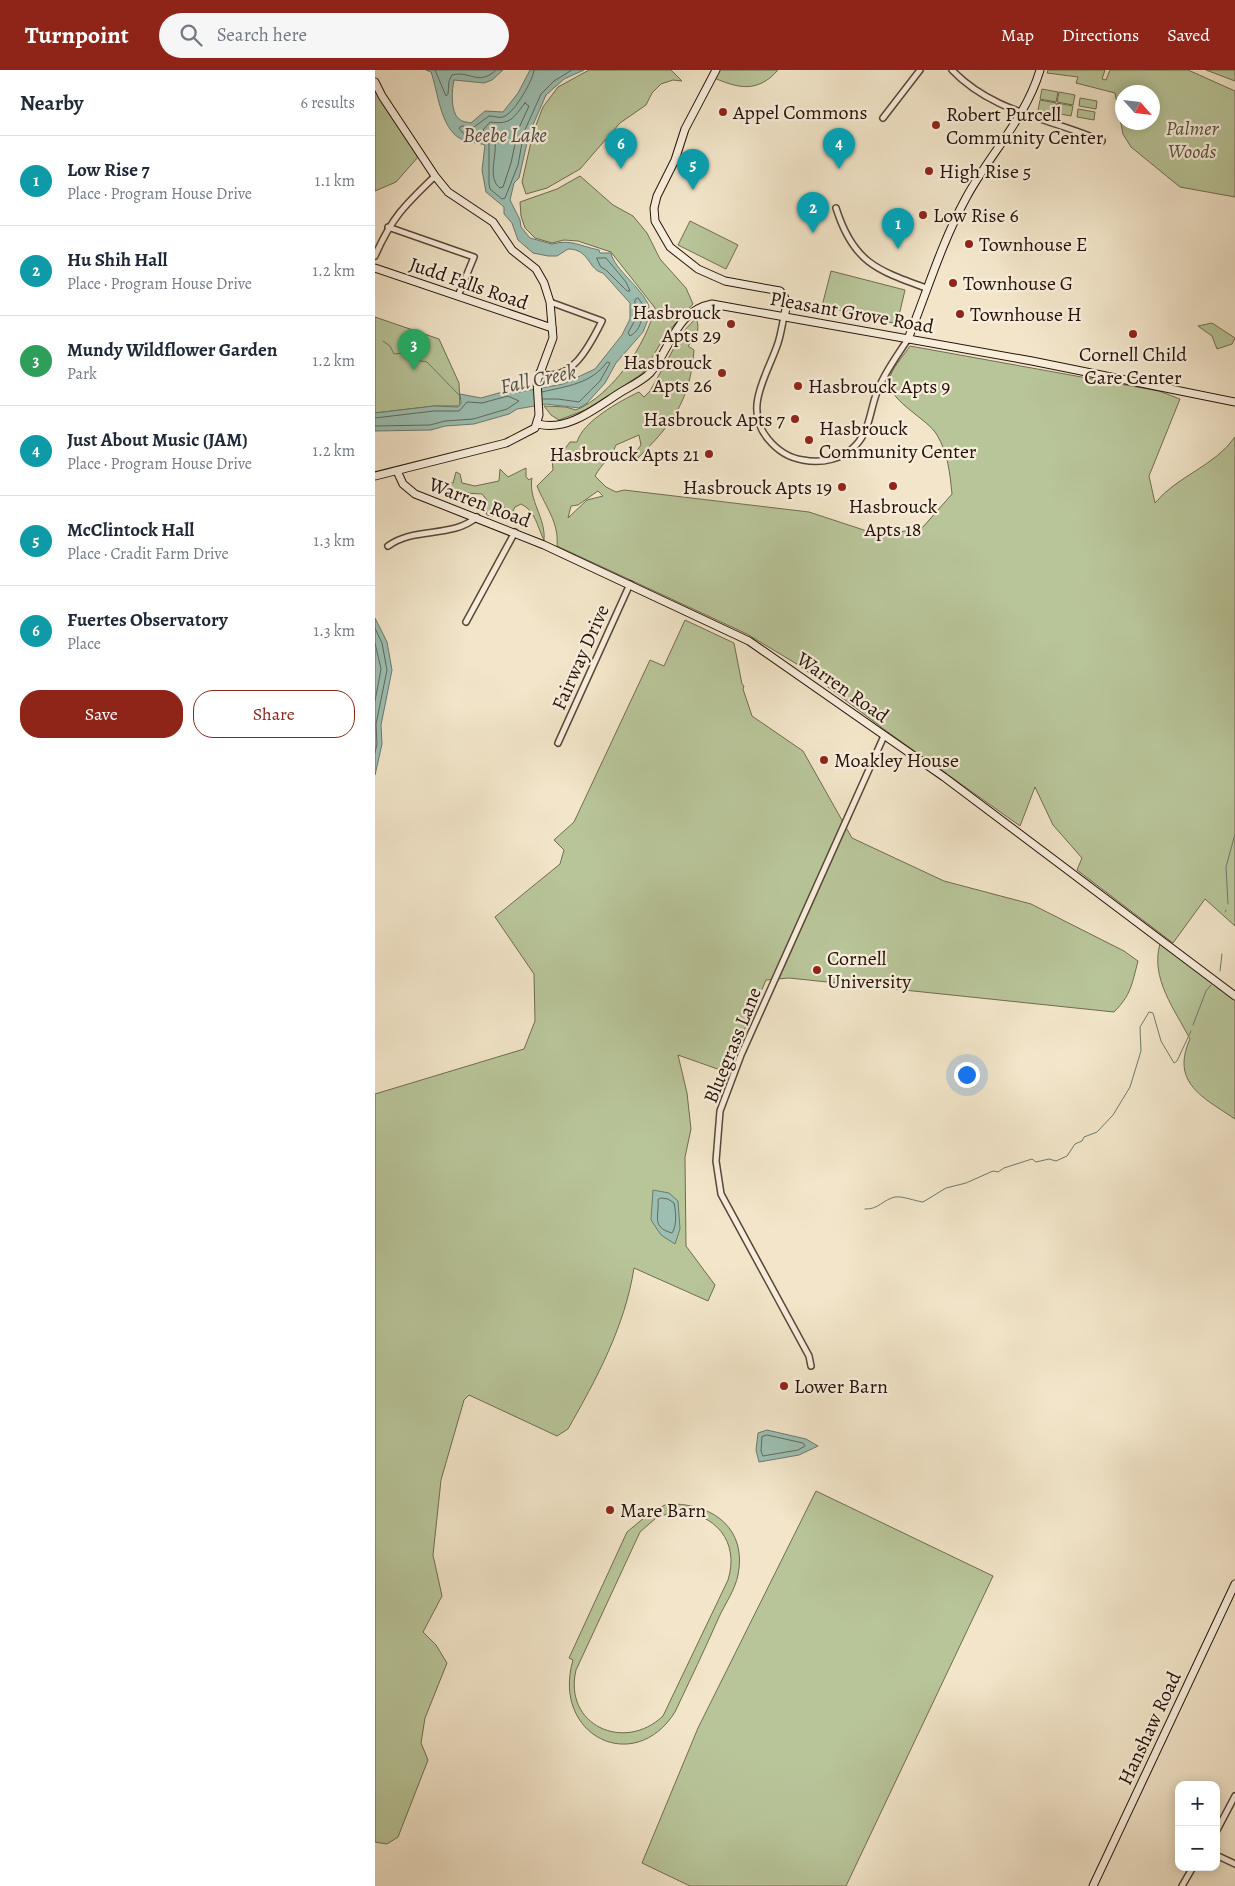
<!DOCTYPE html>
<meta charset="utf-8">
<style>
:root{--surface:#fff;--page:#f6f6f7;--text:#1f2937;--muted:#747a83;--line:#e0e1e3;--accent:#8f2418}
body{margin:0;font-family:Alegreya,serif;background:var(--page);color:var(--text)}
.controls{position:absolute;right:15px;bottom:15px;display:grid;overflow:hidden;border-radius:10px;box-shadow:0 2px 12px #0003}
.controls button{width:45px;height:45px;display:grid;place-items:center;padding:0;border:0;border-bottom:1px solid var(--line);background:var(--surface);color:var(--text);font:25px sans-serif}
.compass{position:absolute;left:740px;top:15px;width:45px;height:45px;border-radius:50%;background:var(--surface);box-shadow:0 2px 12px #0003;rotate:117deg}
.you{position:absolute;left:591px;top:1004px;width:18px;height:18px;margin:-12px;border:4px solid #fff;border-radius:50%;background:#1a73e8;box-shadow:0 0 0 8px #1a73e833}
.badge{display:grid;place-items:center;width:32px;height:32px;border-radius:50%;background:var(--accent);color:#fff;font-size:16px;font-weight:700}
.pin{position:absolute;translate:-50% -41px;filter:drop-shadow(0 1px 2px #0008)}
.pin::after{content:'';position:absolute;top:26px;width:18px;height:15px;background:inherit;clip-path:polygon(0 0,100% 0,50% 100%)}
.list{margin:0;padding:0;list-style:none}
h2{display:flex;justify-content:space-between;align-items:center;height:65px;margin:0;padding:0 20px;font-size:21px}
h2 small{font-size:16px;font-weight:400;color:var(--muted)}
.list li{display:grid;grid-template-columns:32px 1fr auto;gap:15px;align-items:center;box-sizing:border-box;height:90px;padding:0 20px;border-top:1px solid var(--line)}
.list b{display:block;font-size:19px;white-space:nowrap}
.list p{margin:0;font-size:16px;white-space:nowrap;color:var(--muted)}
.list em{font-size:16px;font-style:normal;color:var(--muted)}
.actions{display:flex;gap:10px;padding:15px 20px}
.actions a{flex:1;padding:11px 0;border:1px solid var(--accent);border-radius:20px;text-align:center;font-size:18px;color:var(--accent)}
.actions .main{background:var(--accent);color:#fff}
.icon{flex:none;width:28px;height:28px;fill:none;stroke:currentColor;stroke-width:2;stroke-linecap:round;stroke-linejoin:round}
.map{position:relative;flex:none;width:860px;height:1816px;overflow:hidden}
header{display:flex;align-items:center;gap:30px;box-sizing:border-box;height:70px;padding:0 25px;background:var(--accent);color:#fff}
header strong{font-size:24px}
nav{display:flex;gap:28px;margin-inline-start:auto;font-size:18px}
.search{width:350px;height:45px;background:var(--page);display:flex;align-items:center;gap:12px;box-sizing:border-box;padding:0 18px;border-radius:28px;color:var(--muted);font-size:19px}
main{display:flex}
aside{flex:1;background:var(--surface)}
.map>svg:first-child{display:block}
</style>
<header>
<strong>Turnpoint</strong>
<div class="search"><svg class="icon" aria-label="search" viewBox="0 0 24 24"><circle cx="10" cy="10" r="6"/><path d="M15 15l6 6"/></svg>Search here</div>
<nav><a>Map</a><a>Directions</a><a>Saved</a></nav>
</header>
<main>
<aside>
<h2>Nearby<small>6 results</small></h2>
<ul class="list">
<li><span class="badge" style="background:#0f9aa8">1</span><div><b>Low Rise 7</b><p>Place · Program House Drive</p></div><em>1.1 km</em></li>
<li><span class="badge" style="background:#0f9aa8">2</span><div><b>Hu Shih Hall</b><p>Place · Program House Drive</p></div><em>1.2 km</em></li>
<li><span class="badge" style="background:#2e9e5b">3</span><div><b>Mundy Wildflower Garden</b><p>Park</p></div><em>1.2 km</em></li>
<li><span class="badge" style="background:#0f9aa8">4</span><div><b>Just About Music (JAM)</b><p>Place · Program House Drive</p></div><em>1.2 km</em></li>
<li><span class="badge" style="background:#0f9aa8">5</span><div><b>McClintock Hall</b><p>Place · Cradit Farm Drive</p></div><em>1.3 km</em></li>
<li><span class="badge" style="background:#0f9aa8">6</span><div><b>Fuertes Observatory</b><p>Place</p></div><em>1.3 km</em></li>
</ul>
<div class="actions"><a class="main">Save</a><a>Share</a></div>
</aside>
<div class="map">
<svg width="860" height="1816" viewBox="0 0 860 1816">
<rect width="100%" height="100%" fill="#f2e5c9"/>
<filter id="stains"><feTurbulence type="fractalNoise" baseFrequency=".004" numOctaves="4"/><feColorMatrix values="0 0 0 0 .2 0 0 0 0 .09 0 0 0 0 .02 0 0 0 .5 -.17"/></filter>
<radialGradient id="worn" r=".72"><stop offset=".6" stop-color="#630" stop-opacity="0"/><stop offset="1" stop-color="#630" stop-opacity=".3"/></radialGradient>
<g fill="#b8c599" stroke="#706b50" fill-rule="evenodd">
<polygon points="214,0 296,0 307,11 298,10 286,14 277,23 271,35 245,53 205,99 172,118 151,124 147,112 158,63 168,37 183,17"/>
<path d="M 341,0 L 403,0 C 382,24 362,18 337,7 Z"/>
<path d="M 673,0 L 730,0 L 727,9 L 731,10 L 735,0 L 813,0 L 860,21 L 860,127 L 805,117 L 756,77 L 748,64 L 740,23 L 701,13 L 703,7 L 672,3 ZM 748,22 L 778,22 L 778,52 L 748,52 Z"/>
<polygon points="831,0 860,0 860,11"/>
<polygon points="0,18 43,87 21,112 0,121"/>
<polygon points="667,19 683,22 681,32 665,29"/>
<polygon points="684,22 700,25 698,35 682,32"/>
<polygon points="705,28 722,31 721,39 704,36"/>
<polygon points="665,30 681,33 679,43 663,40"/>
<polygon points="682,33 698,36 696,46 680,43"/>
<polygon points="703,39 720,42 719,50 702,47"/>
<path d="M 205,106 L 238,135 L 258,146 L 272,163 L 285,189 L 311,218 L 318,234 L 291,264 L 268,303 L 216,338 L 184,350 L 176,345 L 169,336 L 191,337 L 201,340 C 237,325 271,275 280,238 L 236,182 L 203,171 L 189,170 L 177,173 L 160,168 L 150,158 L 146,146 L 145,132 L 182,119 Z"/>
<polygon points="315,151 363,175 351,199 303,175"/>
<polygon points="456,201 530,220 522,254 447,236"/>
<polygon points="0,247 64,269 84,313 85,336 59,336 0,343"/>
<path d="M 321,248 C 326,260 321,267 313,276 L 319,280 C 315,333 296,355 260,391 L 260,383 L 266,375 L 264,365 L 241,375 C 236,388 227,393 220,406 L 231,417 L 241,422 L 249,420 L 434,442 L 507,466 L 548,457 L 577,424 C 575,404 573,383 562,365 C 553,349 515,332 514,312 C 514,301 529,285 535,276 L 784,321 L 805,329 L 774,406 L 780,433 C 802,406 840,396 860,367 L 860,856 L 830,829 L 798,873 L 702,800 L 707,788 L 678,755 L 660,717 L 645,756 L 510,660 L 425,596 L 372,564 L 182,476 C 184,452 171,438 162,416 L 178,400 L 177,387 L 189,380 L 195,372 L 202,372 C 208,351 245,331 264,322 L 269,327 L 275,321 L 308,262 ZM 223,421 L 228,426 L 212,430 L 193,448 L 196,436 L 203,435 Z"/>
<polygon points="837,253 860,268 857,274 842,279 837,266 823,256"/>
<path d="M 151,398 L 151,407 L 154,410 L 157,408 C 153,430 171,448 169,470 C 162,457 161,441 146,434 L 140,437 L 137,443 L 123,433 L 118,446 L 112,445 L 110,438 L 112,430 L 107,424 L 71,422 L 69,412 L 78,413 L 81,402 L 85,404 L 87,413 L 100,416 L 124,411 L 125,399 L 133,407 Z"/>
<path d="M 310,550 L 359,573 L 367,614 L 369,616 L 368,619 L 377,646 L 428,681 L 477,768 L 569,811 L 656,834 L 749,881 L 763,891 C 757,914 756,925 739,942 L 414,908 L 391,910 L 351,1002 L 303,985 L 312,1023 L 316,1059 L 310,1087 L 311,1176 L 340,1215 L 333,1231 L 259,1198 C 250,1256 222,1308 193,1359 L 182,1366 L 94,1325 L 89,1330 L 66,1410 L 58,1485 L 67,1526 L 48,1562 L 61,1575 L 72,1593 L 50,1648 L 46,1673 L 53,1690 L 23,1767 L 12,1774 L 0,1772 L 0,1024 L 149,979 L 160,951 L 159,904 L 120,847 L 185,794 L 189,780 L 179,770 L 199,752 L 275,590 L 289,596 Z"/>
<path d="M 785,874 L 860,930 L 860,1049 C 829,1028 795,1013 815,969 C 800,940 775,908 785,874 Z"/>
<polygon points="441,1421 618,1506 471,1816 315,1816 267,1793 323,1658"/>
<path d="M 299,1434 C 340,1435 372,1460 363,1505 C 360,1520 350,1534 344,1547 C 330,1579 315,1610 300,1642 C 259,1707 176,1665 198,1590 L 194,1588 L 252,1462 L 276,1442 L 290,1435 ZM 301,1441 C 340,1443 365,1471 353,1510 L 288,1646 C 249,1683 188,1655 201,1600 L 265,1462 L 281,1448 Z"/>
</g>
<g fill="#9cbfb2" stroke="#6d796e">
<path d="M 51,0 L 128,0 L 117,10 L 109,13 L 79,10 C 77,19 75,42 84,49 C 87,52 92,52 96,53 L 110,41 L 128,42 L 143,23 L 155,0 L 209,0 L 189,9 L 171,25 L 154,64 L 144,108 L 139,113 L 135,130 L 145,150 L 146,157 L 155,168 L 177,174 C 197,169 204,176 224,180 L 225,183 L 236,183 C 239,199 267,218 274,236 L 272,252 L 268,262 L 241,293 L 230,313 L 212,333 L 204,338 L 171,334 L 142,339 L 134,344 L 99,354 L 70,356 L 56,360 L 0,361 L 0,343 L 59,336 L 83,337 L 86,333 L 85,324 L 106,328 L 138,319 L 139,323 L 188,314 L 220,299 L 247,265 L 255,249 L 255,233 L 228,203 C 213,200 215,179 193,179 L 182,186 L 173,186 L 158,183 L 143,170 L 137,153 L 129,144 L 129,137 L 111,122 L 107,100 L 110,75 C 105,73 92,72 86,69 C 65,58 63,21 56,2 Z"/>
<polygon points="0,548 12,572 17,600 6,655 7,674 0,705"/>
<polygon points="278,1120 294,1123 303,1131 305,1159 300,1174 286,1165 276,1150"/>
<polygon points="392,1360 431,1369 443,1376 424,1385 384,1392 381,1380 383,1363"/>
</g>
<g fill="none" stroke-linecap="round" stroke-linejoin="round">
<g stroke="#62685d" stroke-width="1">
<path d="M 60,0 L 71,26 L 73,24 L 74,11 L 77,5 C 95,0 103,17 121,0"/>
<path d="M 159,0 C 158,11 140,41 130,46 C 125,49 119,46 114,46 L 99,57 L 86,56 L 84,58 C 92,72 106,64 114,73 L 114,114 L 115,119 L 127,129 L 130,128 L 143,95 L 149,62 L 166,24 L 179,11 L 197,0"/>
<path d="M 150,33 L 154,36 L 143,60 L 136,93 L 128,117 L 125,118 C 112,108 122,86 120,72 L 108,60 L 115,52 C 136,55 138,48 150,33 Z"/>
<polygon points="222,188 231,188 251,212 255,221 252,221 231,200 226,197"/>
<path d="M 263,228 L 269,236 C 267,249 266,260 255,266 L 253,263 L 260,250 L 260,230 Z"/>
<path d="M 167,322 C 192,316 216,314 232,292 L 235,293 L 225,311 L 204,332 L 183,329 L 168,329"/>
<polyline points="0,348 59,341 84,341 92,332 107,333 133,326 144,331 132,339 98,349 70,351 55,355 0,356"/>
<polyline points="0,558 7,573 12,600 1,654 2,674 0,683"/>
<polyline points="0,573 6,599 0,631"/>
<path d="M 286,1128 L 293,1129 L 299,1133 C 301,1142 302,1156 297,1163 C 275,1157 285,1144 283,1130 Z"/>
<polygon points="392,1365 428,1373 430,1376 423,1380 388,1386 386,1381 387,1367"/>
</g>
<g stroke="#6d796e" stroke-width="1">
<polyline points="8,271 15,276 19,284 28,283 40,290 52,292 85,326"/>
<polyline points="853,834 851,797 860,764"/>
<polyline points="850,842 851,840"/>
<polyline points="845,901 847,884"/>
<polyline points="818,955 831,921 836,915"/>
<path d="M 490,1139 C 503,1140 509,1129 520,1127 C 528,1126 540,1131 548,1132 L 571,1118 L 591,1113 L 618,1101 L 623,1102 L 629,1098 L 657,1089 L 661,1092 L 674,1089 L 681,1091 L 692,1086 L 700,1074 L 707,1071 L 709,1067 L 722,1062 L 738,1045 L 755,1017 L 766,981 L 765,957 L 774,942 L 778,943 L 786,971 L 799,993 L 802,991 L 816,961"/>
</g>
<defs>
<g id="street">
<path d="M 577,0 C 618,43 675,48 727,71"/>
<polyline points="508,48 545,0"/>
<path d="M 461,138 C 478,192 501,200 551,218"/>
<polyline points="13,157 99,187 83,226"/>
<path d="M 0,186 C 17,147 30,135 60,106"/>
<path d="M 409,247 C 407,255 406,264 403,273 C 393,304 367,338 393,369 C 402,380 414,388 428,390 C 447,394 468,389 481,375 C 495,360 495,340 502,322 C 509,303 522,286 533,269"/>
<path d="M 164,303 C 196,315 216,273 227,251 L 175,232"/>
<path d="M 13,476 C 40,456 76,469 102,447"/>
<polyline points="91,552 140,462"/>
<polyline points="183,673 255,514"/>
<polyline points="436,1296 434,1286 346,1124 341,1091 345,1041 366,985 509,666"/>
<polyline points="841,1762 860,1726"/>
<polyline points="841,1785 860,1794"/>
<polyline points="807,1816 818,1797"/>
</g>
<g id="secondary">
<path d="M 341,0 L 310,59 L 300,90 L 282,126 L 279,138 L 280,151 L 295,177 L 323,199 L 350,211 L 405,221 C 413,229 412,237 409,247"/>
<polyline points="0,12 7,26 60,106 73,122 118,152 137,180 161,199 169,213 175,232 178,268 162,311 164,345 160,358 131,373 0,406"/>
<polyline points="0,198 177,258"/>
<path d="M 533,269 C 552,222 566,174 591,128 C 614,85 651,48 665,0"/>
<path d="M 163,354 C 193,362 222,337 246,322 C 256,316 267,311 275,303 C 296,279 300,241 337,234 L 657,291 L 860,332"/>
<polyline points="22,401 28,414 40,424 169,475 374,571 569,707 860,926"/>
<polyline points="718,1816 860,1514"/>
</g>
</defs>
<use href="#street" stroke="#5a4638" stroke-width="8"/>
<use href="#secondary" stroke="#271108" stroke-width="9"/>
<use href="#street" stroke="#f7eedc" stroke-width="5"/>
<use href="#secondary" stroke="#f7eedc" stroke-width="7"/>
</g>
<g fill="#8f2418" stroke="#f7eedc" stroke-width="2">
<circle cx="348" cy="42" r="5"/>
<circle cx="561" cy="55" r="5"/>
<circle cx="554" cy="101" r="5"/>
<circle cx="548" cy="145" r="5"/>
<circle cx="594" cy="174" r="5"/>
<circle cx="578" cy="213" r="5"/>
<circle cx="585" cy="244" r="5"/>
<circle cx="356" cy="254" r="5"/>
<circle cx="758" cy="264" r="5"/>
<circle cx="347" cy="303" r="5"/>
<circle cx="423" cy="316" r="5"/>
<circle cx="420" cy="349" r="5"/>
<circle cx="434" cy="370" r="5"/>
<circle cx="334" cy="384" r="5"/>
<circle cx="518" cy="416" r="5"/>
<circle cx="467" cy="417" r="5"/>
<circle cx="449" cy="690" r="5"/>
<circle cx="442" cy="900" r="5"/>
<circle cx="409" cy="1316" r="5"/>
<circle cx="235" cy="1440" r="5"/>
</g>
<g text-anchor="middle" stroke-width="4.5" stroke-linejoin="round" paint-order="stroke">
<g font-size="20" fill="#271108" stroke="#f7eedc" text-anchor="start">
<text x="358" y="49">Appel Commons</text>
<text x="571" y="51">Robert Purcell<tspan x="571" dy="23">Community Center</tspan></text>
<text x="564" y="108">High Rise 5</text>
<text x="558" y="152">Low Rise 6</text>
<text x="604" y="181">Townhouse E</text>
<text x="588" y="220">Townhouse G</text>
<text x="346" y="249" text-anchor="end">Hasbrouck<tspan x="346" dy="23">Apts 29</tspan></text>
<text x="595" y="251">Townhouse H</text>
<text x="758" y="291" text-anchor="middle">Cornell Child<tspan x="758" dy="23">Care Center</tspan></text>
<text x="337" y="299" text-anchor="end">Hasbrouck<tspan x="337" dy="23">Apts 26</tspan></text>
<text x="433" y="323">Hasbrouck Apts 9</text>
<text x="410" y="356" text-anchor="end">Hasbrouck Apts 7</text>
<text x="444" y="365">Hasbrouck<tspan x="444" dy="23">Community Center</tspan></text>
<text x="324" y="391" text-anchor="end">Hasbrouck Apts 21</text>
<text x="457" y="424" text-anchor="end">Hasbrouck Apts 19</text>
<text x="518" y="443" text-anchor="middle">Hasbrouck<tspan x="518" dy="23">Apts 18</tspan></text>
<text x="459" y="697">Moakley House</text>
<text x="452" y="895">Cornell<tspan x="452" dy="23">University</tspan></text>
<text x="419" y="1323">Lower Barn</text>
<text x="245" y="1447">Mare Barn</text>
</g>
<g font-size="20" font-style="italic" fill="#5a503b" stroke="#f7eedc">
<text x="817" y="65">Palmer<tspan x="817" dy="23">Woods</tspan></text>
</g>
<g font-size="20" fill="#271108" stroke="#f7eedc">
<text transform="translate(94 213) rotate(19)" y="7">Judd Falls Road</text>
<text transform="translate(477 242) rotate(10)" y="7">Pleasant Grove Road</text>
<text transform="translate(105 432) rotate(21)" y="7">Warren Road</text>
<text transform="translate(205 587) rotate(-66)" y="7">Fairway Drive</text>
<text transform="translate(468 617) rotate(35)" y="7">Warren Road</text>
<text transform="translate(357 975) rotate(-68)" y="7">Bluegrass Lane</text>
<text transform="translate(774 1658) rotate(-65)" y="7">Hanshaw Road</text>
</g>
<g font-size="21" font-style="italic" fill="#504e44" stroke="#f7eedc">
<text x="130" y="72">Beebe Lake</text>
<text transform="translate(163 309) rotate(-12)" y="7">Fall Creek</text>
</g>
</g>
<rect width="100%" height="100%" filter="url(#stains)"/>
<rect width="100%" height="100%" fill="url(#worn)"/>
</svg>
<div class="controls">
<button>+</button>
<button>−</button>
</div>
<svg class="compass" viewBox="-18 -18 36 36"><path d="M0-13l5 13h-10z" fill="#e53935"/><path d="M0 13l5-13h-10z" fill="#747a83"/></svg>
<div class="you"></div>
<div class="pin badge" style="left:523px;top:179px;background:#0f9aa8">1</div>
<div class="pin badge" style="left:438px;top:163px;background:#0f9aa8">2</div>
<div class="pin badge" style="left:39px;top:300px;background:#2e9e5b">3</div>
<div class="pin badge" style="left:464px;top:99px;background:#0f9aa8">4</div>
<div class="pin badge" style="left:318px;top:120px;background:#0f9aa8">5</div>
<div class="pin badge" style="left:246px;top:99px;background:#0f9aa8">6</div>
</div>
</main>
